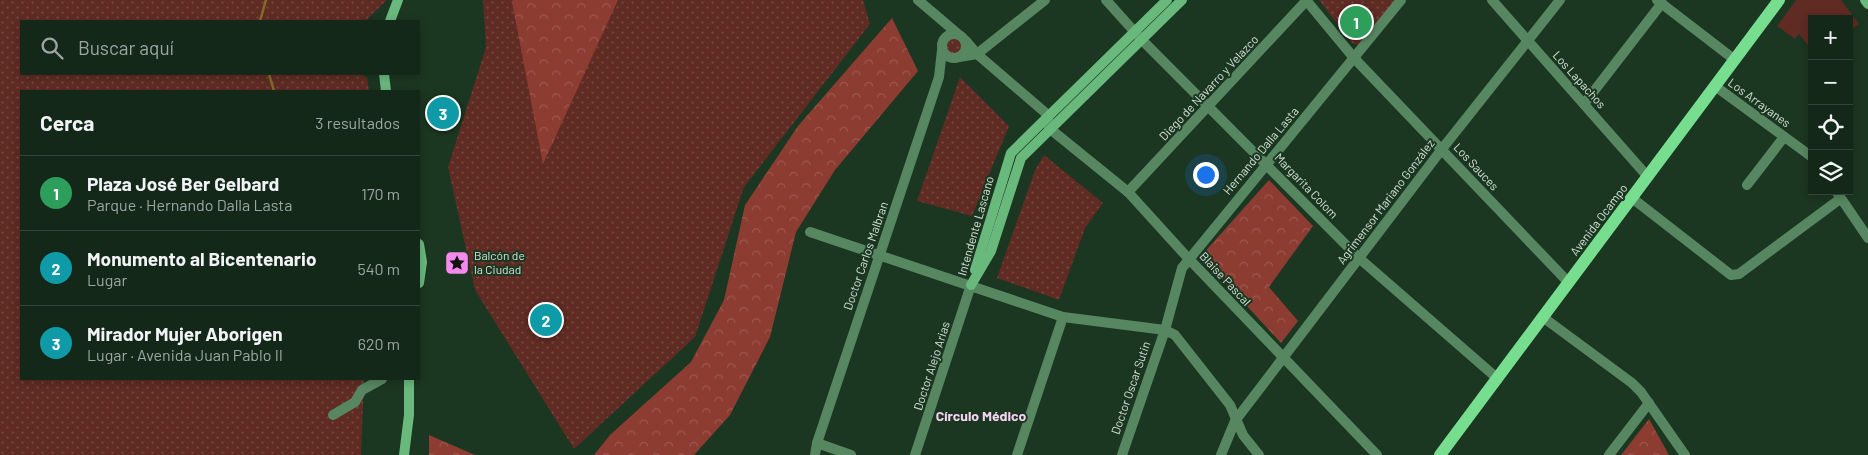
<!DOCTYPE html>
<html lang="es">
<meta charset="utf-8">
<style>
:root{--surface:#142819;--page:#213426;--text:#f1f3f6;--muted:#9da6a2;--line:#334438;--accent:#1a73e8}
body{margin:0;font-family:Barlow,sans-serif;background:var(--page);color:var(--text)}
.controls{position:absolute;right:15px;top:15px;display:grid;overflow:hidden;border-radius:0px;box-shadow:0 2px 8px #0003}
.controls button{width:45px;height:45px;display:grid;place-items:center;padding:0;border:0;border-bottom:1px solid var(--line);background:var(--surface);color:var(--text);font:25px sans-serif}
.you{position:absolute;left:1205px;top:174px;width:18px;height:18px;margin:-12px;border:4px solid #fff;border-radius:50%;background:#1a73e8;box-shadow:0 0 0 8px #1a73e833}
.badge{display:grid;place-items:center;width:32px;height:32px;border-radius:50%;background:var(--accent);color:#fff;font-size:16px;font-weight:700}
.pin{position:absolute;translate:-50% -50%;border:2px solid #fff;box-shadow:0 1px 5px #0006}
.list{margin:0;padding:0;list-style:none}
h2{display:flex;justify-content:space-between;align-items:center;height:65px;margin:0;padding:0 20px;font-size:21px}
h2 small{font-size:16px;font-weight:400;color:var(--muted)}
.list li{display:grid;grid-template-columns:32px 1fr auto;gap:15px;align-items:center;box-sizing:border-box;height:75px;padding:0 20px;border-top:1px solid var(--line)}
.list b{display:block;font-size:19px;white-space:nowrap}
.list p{margin:0;font-size:16px;white-space:nowrap;color:var(--muted)}
.list em{font-size:16px;font-style:normal;color:var(--muted)}
.icon{flex:none;width:28px;height:28px;fill:none;stroke:currentColor;stroke-width:2;stroke-linecap:round;stroke-linejoin:round}
.map{position:relative;flex:none;width:1868px;height:455px;overflow:hidden}
.search{position:absolute;background:var(--surface);box-shadow:0 2px 8px #0003;left:20px;top:20px;width:400px;height:55px;display:flex;align-items:center;gap:12px;box-sizing:border-box;padding:0 18px;border-radius:0px;color:var(--muted);font-size:19px}
.panel{position:absolute;background:var(--surface);box-shadow:0 2px 8px #0003;left:20px;top:90px;width:400px;height:290px;border-radius:0px}
.map>svg:first-child{display:block}
</style>
<div class="map">
<svg width="1868" height="455" viewBox="0 0 1868 455">
<defs>
<pattern id="green-dots" width="8" height="8" patternUnits="userSpaceOnUse" patternTransform="scale(1.25)"><rect width="8" height="8" fill="#5f2b23"/><path d="M2 2h.1M6 6h.1" fill="none" stroke="#754942" stroke-width="1.8" stroke-linecap="round"/></pattern>
<pattern id="forest-crowns" width="20" height="18" patternUnits="userSpaceOnUse" patternTransform="scale(1.25)"><rect width="20" height="18" fill="#8d3c31"/><path d="M2 6a3 3 0 1 1 6 0M12 15a3 3 0 1 1 6 0" fill="none" stroke="#9c584e"/></pattern>
</defs>
<rect width="100%" height="100%" fill="#1b3621"/>
<g fill="url(#green-dots)">
<polygon points="0,0 387,0 365,21 21,21 21,74 361,74 367,78 369,91 21,91 21,379 364,379 361,455 0,455"/>
<polygon points="483,0 863,0 870,24 744,187 695,337 574,449 475,290 448,167 486,47"/>
<polygon points="1319,0 1395,0 1359,45 1352,43"/>
<circle cx="954" cy="46" r="8"/>
<polygon points="960,77 1009,126 972,216 917,201"/>
<polygon points="1044,155 1103,203 1085,228 1059,300 997,278 1035,170"/>
</g>
<g fill="url(#forest-crowns)">
<polygon points="513,0 618,0 543,164 512,2"/>
<polygon points="892,18 918,71 835,170 796,232 770,337 730,415 694,455 594,455 610,435 691,362 724,300 745,205 798,126"/>
<polygon points="1269,180 1313,226 1269,287 1298,321 1281,343 1201,256"/>
<polygon points="1649,419 1669,455 1621,455"/>
<polygon points="429,435 475,455 429,455"/>
</g>
<polygon fill="#5f2b23" points="1796,0 1841,0 1859,24 1849,31 1849,19 1812,19 1812,50 1799,34 1795,39 1777,26"/>
<g fill="none" stroke-linecap="round" stroke-linejoin="round">
<g stroke="#836c29" stroke-width="2.5">
<polyline points="260,21 266,0"/>
<polyline points="269,74 274,91"/>
</g>
<g stroke="#578761" stroke-width="10">
<polyline points="918,0 958,34"/>
<polyline points="1106,0 1141,39 1359,258 1498,379"/>
<polyline points="1306,0 1354,58 1569,283"/>
<polyline points="1492,0 1648,177"/>
<polyline points="1657,0 1735,60"/>
<circle cx="954" cy="46" r="12"/>
<polyline points="966,41 977,54 1048,115 1049,128 1128,192 1188,258 1377,455"/>
<polyline points="959,57 977,54 1045,0"/>
<polyline points="1715,86 1812,157"/>
<polyline points="1584,104 1662,3"/>
<polyline points="1747,185 1784,137"/>
<polyline points="1836,191 1868,238"/>
<polyline points="1128,192 1307,0"/>
<polyline points="1632,198 1731,275 1739,274 1840,199"/>
<polyline points="810,232 1063,317 1165,330 1175,335 1230,405 1243,435 1259,455"/>
<polyline points="1544,318 1632,383 1641,392 1685,455"/>
<polyline points="333,415 355,402 362,390 382,379"/>
<polyline points="817,443 851,455"/>
<polyline points="815,455 817,443 939,77 942,50"/>
<polyline points="915,455 971,285"/>
<polyline points="1017,455 1063,317"/>
<polyline points="1122,455 1165,330 1182,268 1401,0"/>
<polyline points="1221,455 1235,421 1442,149 1560,0"/>
<polyline points="1609,455 1649,403"/>
</g>
<g stroke="#69b87c" stroke-width="10">
<polyline points="1865,0 1868,4"/>
<polyline points="390,21 398,0"/>
<polyline points="384,74 386,91"/>
<polyline points="419,244 422,262 419,283"/>
<polyline points="975,270 1011,153 1167,0"/>
<polyline points="971,285 991,251 1021,158 1182,0"/>
<polyline points="404,455 409,415 409,379"/>
</g>
<polyline stroke="#77de90" stroke-width="12" points="1440,455 1779,0"/>
</g>
<defs>
<symbol id="sight-square" viewBox="-11 -11 22 22"><rect x="-9" y="-9" width="18" height="18" rx="4" fill="#f689ed" stroke="#1b3621"/><path d="M0-6L1.8-2.2L6-1.7L2.9 1.2L3.7 5.4L0 3.3L-3.7 5.4L-2.9 1.2L-6-1.7L-1.8-2.2Z" fill="#111"/></symbol>
</defs>
<g fill-rule="evenodd">
<use href="#sight-square" x="443" y="249" width="28" height="28"/>
</g>
<g text-anchor="middle" stroke-width="4" stroke-linejoin="round" paint-order="stroke">
<g font-size="12" fill="#d1e2d4" stroke="#1b3621">
<text transform="translate(1579 80) rotate(48)" y="4">Los Lapachos</text>
<text transform="translate(1209 88) rotate(-47)" y="4">Diego de Navarro y Velazco</text>
<text transform="translate(1759 103) rotate(36)" y="4">Los Arrayanes</text>
<text transform="translate(1261 151) rotate(-50)" y="4">Hernando Dalla Lasta</text>
<text transform="translate(1476 167) rotate(47)" y="4">Los Sauces</text>
<text transform="translate(1306 186) rotate(46)" y="4">Margarita Colom</text>
<text transform="translate(1386 202) rotate(-53)" y="4">Agrimensor Mariano González</text>
<text transform="translate(1599 220) rotate(-53)" y="4">Avenida Ocampo</text>
<text transform="translate(976 226) rotate(-74)" y="4">Intendente Lascano</text>
<text transform="translate(866 256) rotate(-71)" y="4">Doctor Carlos Malbran</text>
<text transform="translate(1225 279) rotate(47)" y="4">Blaise Pascal</text>
<text transform="translate(932 366) rotate(-72)" y="4">Doctor Alejo Arias</text>
<text transform="translate(1131 388) rotate(-71)" y="4">Doctor Oscar Sutin</text>
</g>
<g font-size="12" fill="#d1e2d4" stroke="#1b3621" text-anchor="start">
<text x="474" y="260">Balcón de<tspan x="474" dy="14">la Ciudad</tspan></text>
</g>
<g font-size="14" font-weight="bold" fill="#f9d3f4" stroke="#1b3621">
<text x="981" y="421">Círculo Médico</text>
</g>
</g>
</svg>
<div class="controls">
<button>+</button>
<button>−</button>
<button><svg class="icon" aria-label="locate" viewBox="0 0 24 24"><circle cx="12" cy="12" r="6"/><path d="M12 2v4M12 18v4M2 12h4M18 12h4"/></svg></button>
<button><svg class="icon" aria-label="layers" viewBox="0 0 24 24"><path d="M12 4l9 5-9 5-9-5zM3 14l9 5 9-5"/></svg></button>
</div>
<div class="you"></div>
<div class="pin badge" style="left:1356px;top:22px;background:#2e9e5b">1</div>
<div class="pin badge" style="left:546px;top:320px;background:#0f9aa8">2</div>
<div class="pin badge" style="left:443px;top:113px;background:#0f9aa8">3</div>
<div class="search"><svg class="icon" aria-label="search" viewBox="0 0 24 24"><circle cx="10" cy="10" r="6"/><path d="M15 15l6 6"/></svg>Buscar aquí</div>
<section class="panel">
<h2>Cerca<small>3 resultados</small></h2>
<ul class="list">
<li><span class="badge" style="background:#2e9e5b">1</span><div><b>Plaza José Ber Gelbard</b><p>Parque · Hernando Dalla Lasta</p></div><em>170 m</em></li>
<li><span class="badge" style="background:#0f9aa8">2</span><div><b>Monumento al Bicentenario</b><p>Lugar</p></div><em>540 m</em></li>
<li><span class="badge" style="background:#0f9aa8">3</span><div><b>Mirador Mujer Aborigen</b><p>Lugar · Avenida Juan Pablo II</p></div><em>620 m</em></li>
</ul>
</section>
</div>
